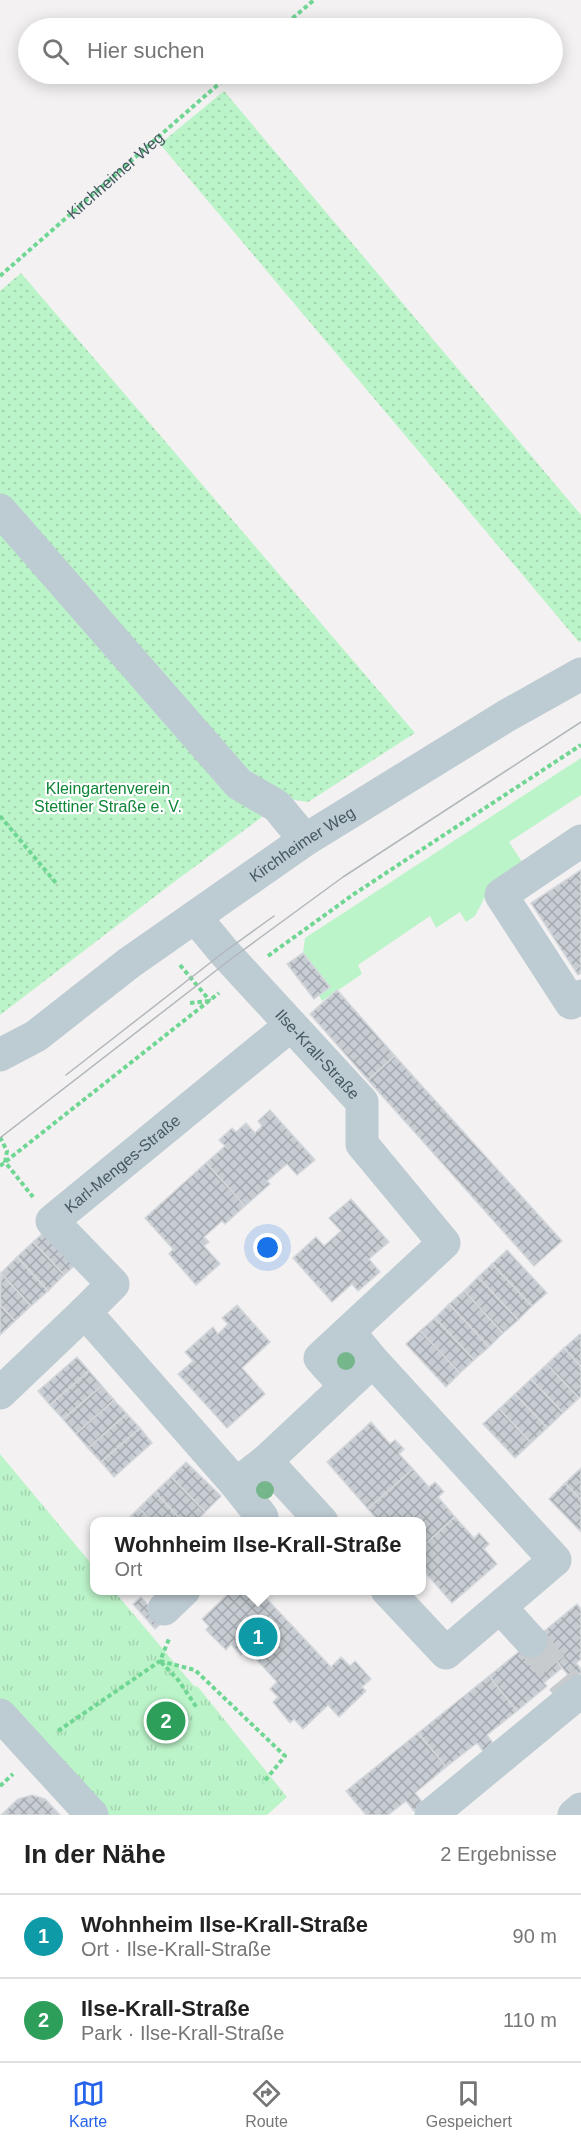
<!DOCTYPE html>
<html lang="de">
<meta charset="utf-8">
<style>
:root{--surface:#fff;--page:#f6f6f6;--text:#222;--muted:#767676;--line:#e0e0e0;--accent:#2563eb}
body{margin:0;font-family:Arial,sans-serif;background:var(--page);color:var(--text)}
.you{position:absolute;left:268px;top:1248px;width:21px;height:21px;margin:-15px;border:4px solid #fff;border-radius:50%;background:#1a73e8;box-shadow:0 0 0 9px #1a73e833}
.badge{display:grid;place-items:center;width:39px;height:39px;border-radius:50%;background:var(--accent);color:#fff;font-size:20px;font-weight:700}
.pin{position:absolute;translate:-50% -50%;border:3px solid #fff;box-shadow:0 2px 6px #0006}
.popup{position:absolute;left:90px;top:1517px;width:336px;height:78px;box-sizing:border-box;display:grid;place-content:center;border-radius:12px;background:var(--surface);filter:drop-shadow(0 2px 4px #0005);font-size:20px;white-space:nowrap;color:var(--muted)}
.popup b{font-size:22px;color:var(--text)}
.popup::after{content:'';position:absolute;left:50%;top:100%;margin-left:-12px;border:12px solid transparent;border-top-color:var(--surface)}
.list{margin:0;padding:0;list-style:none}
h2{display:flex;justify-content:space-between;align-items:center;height:78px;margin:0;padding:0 24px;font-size:26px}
h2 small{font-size:20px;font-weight:400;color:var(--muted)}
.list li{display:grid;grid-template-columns:39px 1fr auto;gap:18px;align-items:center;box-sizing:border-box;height:84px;padding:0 24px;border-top:2px solid var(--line)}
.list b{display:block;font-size:22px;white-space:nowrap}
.list p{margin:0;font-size:20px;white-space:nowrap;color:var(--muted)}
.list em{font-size:20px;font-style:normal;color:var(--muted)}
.icon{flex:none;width:33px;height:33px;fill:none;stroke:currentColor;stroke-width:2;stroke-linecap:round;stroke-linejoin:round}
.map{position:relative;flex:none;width:581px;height:1815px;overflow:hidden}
.search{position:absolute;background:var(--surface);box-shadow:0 3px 15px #0003;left:18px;right:18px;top:18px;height:66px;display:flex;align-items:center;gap:15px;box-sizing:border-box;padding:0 21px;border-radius:33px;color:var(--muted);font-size:22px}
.sheet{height:246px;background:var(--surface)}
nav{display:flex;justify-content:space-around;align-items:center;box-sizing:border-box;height:84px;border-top:2px solid var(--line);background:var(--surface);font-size:16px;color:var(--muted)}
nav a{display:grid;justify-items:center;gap:3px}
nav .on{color:var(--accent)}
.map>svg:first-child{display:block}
</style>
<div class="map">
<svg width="581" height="1815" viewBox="0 0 581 1815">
<defs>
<pattern id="park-tufts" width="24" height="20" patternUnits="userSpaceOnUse" patternTransform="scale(1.5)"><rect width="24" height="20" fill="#bcf4c9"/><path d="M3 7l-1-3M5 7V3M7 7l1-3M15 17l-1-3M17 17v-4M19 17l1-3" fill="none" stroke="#a3d3af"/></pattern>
<pattern id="garden-dots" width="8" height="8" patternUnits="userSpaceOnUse" patternTransform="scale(1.5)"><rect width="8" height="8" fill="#bcf4c9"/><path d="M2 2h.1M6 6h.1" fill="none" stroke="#a3d3af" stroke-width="1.8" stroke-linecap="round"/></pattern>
<pattern id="building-cross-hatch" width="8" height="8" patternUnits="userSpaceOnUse" patternTransform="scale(1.5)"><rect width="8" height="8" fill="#c7cdd2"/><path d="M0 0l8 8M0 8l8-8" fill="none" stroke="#a3a9ae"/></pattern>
</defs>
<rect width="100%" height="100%" fill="#f3f1f1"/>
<polygon fill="#bcf4c9" points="581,758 581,795 509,842 526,868 486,895 475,916 466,922 460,912 436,928 430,916 358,965 362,974 322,1001 319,995 329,987 303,953 305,938"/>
<polygon fill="url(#park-tufts)" points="0,1454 94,1567 94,1590 114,1591 194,1686 198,1687 287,1797 267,1815 107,1815 0,1701"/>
<g fill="url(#garden-dots)">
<polygon points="224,91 581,515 581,641 579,642 160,144"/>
<polygon points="21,273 415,733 308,802 283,798 240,772 0,496 0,291"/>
<polygon points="0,510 277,806 170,885 0,1015"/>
</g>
<g fill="url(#building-cross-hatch)" stroke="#d4d8dd" stroke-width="1.5">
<polygon points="581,870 581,973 578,975 531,903"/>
<polygon points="303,953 330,987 314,999 287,964"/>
<polygon points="337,990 395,1056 368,1080 310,1014"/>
<polygon points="395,1056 562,1241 534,1266 368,1080"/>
<polygon points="270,1110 315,1160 297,1175 287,1164 267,1181 270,1184 245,1206 206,1163 225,1146 219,1140 232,1128 236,1132 246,1123 255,1133 262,1126 258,1121"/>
<polygon points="206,1163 245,1206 225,1224 222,1221 204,1237 209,1242 204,1246 220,1264 196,1285 169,1254 173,1249 145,1218"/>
<polygon points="351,1199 389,1242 369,1259 380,1272 358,1291 352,1284 332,1302 293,1258 316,1237 324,1246 341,1231 329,1218"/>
<polygon points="50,1227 81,1260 64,1275 33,1242"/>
<polygon points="33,1242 64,1275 48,1291 17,1257"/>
<polygon points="507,1250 547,1293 532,1306 492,1264"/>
<polygon points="17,1257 48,1291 31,1306 1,1273"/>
<polygon points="492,1264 532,1306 518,1320 478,1277"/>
<polygon points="1,1273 31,1306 15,1321 0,1305"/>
<polygon points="478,1277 518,1320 503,1333 464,1291"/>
<polygon points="464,1291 503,1333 489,1347 449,1304"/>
<polygon points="449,1304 489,1347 474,1360 435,1318"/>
<polygon points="0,1305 15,1321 0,1335"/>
<polygon points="237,1305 270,1342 242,1368 265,1394 227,1428 178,1374 193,1361 185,1352 213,1327 218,1334 228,1324 222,1318"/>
<polygon points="435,1318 474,1360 460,1373 420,1331"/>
<polygon points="420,1331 460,1373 446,1387 406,1344"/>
<polygon points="580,1334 581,1335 581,1367 564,1348"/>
<polygon points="564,1348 581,1367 581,1396 579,1398 547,1364"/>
<polygon points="77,1357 89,1371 50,1405 38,1391"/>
<polygon points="547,1364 579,1398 563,1413 531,1379"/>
<polygon points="89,1371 102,1386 63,1419 50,1405"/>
<polygon points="531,1379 563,1413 547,1428 515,1394"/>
<polygon points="102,1386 114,1400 76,1434 63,1419"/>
<polygon points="515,1394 547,1428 531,1443 499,1409"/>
<polygon points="114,1400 127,1414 88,1448 76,1434"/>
<polygon points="499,1409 531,1443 515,1458 483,1424"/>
<polygon points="127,1414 140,1428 101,1462 88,1448"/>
<polygon points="371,1422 390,1444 395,1440 404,1449 399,1454 413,1469 368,1509 327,1462"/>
<polygon points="140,1428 152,1443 114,1477 101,1462"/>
<polygon points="186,1462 221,1496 205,1512 171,1477"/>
<polygon points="581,1468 581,1500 565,1483"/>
<polygon points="413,1469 429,1487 435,1482 444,1492 438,1497 455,1517 422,1547 422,1522 380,1522 368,1509"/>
<polygon points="171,1477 205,1512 195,1522 183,1522 155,1492"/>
<polygon points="565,1483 581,1500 581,1532 549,1499"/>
<polygon points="155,1492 183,1522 153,1522 139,1508"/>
<polygon points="139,1508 153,1522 125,1522"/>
<polygon points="455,1517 474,1538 479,1533 489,1544 484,1549 497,1564 452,1603 422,1569 422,1547"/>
<polygon points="224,1590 272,1590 265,1597 331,1667 341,1657 350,1666 355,1661 371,1679 362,1687 366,1691 339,1717 328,1705 303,1729 294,1719 290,1723 273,1702 278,1697 270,1689 277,1682 247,1649 241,1655 231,1644 226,1650 206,1630 209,1626 202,1619 228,1594"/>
<polygon points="141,1597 163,1622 155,1629 133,1604"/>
<polygon points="577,1604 581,1609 581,1659 576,1663 581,1669 581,1673 572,1680 537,1637"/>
<polygon points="537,1637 562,1668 544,1683 547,1686 517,1711 489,1676"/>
<polygon points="489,1676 517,1711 487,1735 493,1743 483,1751 477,1743 446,1767 418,1733"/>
<polygon points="418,1733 446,1767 415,1793 423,1803 414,1811 406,1801 388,1815 366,1815 346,1791"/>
<polygon points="32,1795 45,1799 60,1815 1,1815 18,1799"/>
</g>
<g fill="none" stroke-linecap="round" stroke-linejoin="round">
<polyline stroke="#c8cbcd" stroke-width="33" stroke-dasharray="33 16" stroke-linecap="butt" points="531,1641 566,1684"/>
<g stroke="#70d694" stroke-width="4" stroke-dasharray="4.5 3" stroke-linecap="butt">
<polyline points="281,28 314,0"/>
<path id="s1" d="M 0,276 L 230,74"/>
<polyline points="0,816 56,883"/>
<polyline points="268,956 354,894 581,745"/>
<polyline points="180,965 210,1001"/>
<polyline points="190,1003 209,1001"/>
<polyline points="0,1137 7,1151 5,1162 33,1197"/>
<polyline points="0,1166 219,993"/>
<polyline points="160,1661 195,1670 285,1756 263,1783"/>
<polyline points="161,1662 179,1681 197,1708"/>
<polyline points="58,1731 160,1661 169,1639"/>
<polyline points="0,1786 13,1774"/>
</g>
<g stroke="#bdcbd2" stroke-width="33">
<polyline points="0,510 239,784 277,806 305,840"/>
<polyline points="581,841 501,895 571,1003 581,996"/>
<path id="s2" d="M 195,917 L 224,952 L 362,1102 L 362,1144 L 444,1243 L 320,1358 L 345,1386"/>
<path id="s3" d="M 0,1055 L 36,1036 L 129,963 L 305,840 L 506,716 L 581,674"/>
<polyline points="349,1332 373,1361 555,1560 446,1653 387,1590"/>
<polyline points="0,1393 85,1312"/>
<polyline points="266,1461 322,1522"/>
<polyline points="236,1484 266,1461 360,1373"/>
<path id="s4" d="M 262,1517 L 236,1484 L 85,1312 L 113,1284 L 52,1221 L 291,1025"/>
<polyline points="501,1608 531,1641"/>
<polyline points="164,1609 184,1590"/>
<polyline points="0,1715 92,1815"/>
<polyline points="431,1815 581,1691"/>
<polyline points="574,1815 581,1809"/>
</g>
<g stroke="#b2b7bc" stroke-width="1.5">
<polyline points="66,1075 224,952 274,916"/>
<polyline points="0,1138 231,959 343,877 581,722"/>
</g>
</g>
<g fill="#75b68b">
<circle cx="346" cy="1361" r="9"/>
<circle cx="265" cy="1490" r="9"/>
</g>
<g text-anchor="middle" stroke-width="4.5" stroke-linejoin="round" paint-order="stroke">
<g font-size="16" fill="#465861" stroke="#fff">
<text dy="6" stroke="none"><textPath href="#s1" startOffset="153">Kirchheimer Weg</textPath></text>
<text dy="6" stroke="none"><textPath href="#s3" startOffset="369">Kirchheimer Weg</textPath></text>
<text dy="6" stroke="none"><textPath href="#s2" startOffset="184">Ilse-Krall-Straße</textPath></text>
<text dy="6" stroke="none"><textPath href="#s4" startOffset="489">Karl-Menges-Straße</textPath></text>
</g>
<g font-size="16" fill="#0e8537" stroke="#fff">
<text x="108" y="794">Kleingartenverein<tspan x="108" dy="18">Stettiner Straße e. V.</tspan></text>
</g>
</g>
</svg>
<div class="you"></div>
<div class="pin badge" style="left:258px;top:1637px;background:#0f9aa8">1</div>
<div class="popup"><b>Wohnheim Ilse-Krall-Straße</b>Ort</div>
<div class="pin badge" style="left:166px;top:1721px;background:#2e9e5b">2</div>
<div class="search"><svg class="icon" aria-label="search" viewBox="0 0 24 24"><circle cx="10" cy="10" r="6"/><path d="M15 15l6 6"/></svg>Hier suchen</div>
</div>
<section class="sheet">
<h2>In der Nähe<small>2 Ergebnisse</small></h2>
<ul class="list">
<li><span class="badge" style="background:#0f9aa8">1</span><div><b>Wohnheim Ilse-Krall-Straße</b><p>Ort · Ilse-Krall-Straße</p></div><em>90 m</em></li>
<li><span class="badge" style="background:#2e9e5b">2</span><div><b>Ilse-Krall-Straße</b><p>Park · Ilse-Krall-Straße</p></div><em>110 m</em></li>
</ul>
</section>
<nav>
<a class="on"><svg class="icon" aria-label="map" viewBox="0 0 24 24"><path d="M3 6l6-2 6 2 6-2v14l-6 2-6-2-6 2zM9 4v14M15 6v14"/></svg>Karte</a>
<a><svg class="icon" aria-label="directions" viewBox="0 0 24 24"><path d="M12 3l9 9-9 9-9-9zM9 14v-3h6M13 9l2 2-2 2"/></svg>Route</a>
<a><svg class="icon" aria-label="saved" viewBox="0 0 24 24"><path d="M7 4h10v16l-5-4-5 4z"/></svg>Gespeichert</a>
</nav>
